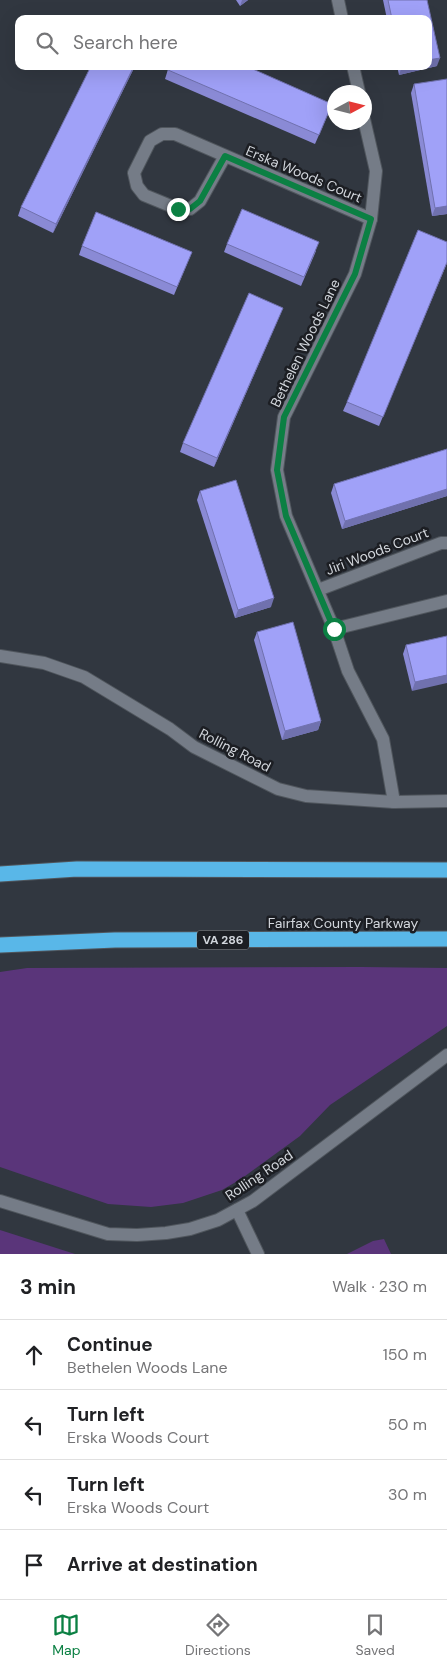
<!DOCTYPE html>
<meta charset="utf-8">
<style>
:root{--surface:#fff;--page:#f6f6f6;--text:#202124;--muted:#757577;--line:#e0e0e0;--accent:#0b8043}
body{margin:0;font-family:"DM Sans",sans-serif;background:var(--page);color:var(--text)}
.compass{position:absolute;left:327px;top:85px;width:45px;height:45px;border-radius:50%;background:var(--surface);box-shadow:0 5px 20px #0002;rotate:83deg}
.stop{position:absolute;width:15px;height:15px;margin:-11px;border:4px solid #0b8043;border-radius:50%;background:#fff}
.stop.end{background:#0b8043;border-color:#fff;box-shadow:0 1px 5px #0008}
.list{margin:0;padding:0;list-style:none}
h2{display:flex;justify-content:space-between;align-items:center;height:65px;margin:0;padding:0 20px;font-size:21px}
h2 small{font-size:16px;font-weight:400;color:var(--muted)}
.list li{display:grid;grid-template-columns:32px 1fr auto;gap:15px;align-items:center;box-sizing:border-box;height:70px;padding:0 20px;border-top:1px solid var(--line)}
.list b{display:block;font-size:19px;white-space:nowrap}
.list p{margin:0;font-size:16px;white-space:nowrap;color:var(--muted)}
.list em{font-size:16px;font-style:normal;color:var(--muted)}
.icon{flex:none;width:28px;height:28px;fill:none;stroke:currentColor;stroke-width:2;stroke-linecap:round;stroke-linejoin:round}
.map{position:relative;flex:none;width:447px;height:1254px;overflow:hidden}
.search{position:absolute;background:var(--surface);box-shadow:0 5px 20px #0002;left:15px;right:15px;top:15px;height:55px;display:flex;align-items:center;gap:12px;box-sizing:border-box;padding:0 18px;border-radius:10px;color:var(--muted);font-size:19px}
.sheet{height:345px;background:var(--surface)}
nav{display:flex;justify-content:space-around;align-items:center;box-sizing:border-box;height:70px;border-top:1px solid var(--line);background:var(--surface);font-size:14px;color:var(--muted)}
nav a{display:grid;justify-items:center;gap:2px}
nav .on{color:var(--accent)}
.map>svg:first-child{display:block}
</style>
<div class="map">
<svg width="447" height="1254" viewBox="0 0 447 1254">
<rect width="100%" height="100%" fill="#313740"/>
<g fill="#5a357a">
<polygon points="361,967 447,968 447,1026 330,1105 300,1136 241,1179 222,1190 183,1203 151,1207 108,1204 0,1167 0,972 27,968"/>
<polygon points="0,1230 75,1254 0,1254"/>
<polygon points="384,1239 391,1254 347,1254 373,1241"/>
</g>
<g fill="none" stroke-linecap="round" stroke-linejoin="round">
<defs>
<g id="minor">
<polyline points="338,0 342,19"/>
<polyline points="353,66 359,92"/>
<polyline points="364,119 376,171 371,219 355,274 284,417 277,470 286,516 334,629 348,671 383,739 394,802"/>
<polyline points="225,156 200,201 190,209 178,209 144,195 137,186 134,173 150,141 162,134 175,134 371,219"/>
<polyline points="318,590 441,543 447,543"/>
<polyline points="334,629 447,601"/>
<polyline points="0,656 44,663 84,677 170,729 194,747 278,789 306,796 394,802 447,801"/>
<polyline points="237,1210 258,1254"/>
</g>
<polyline id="tertiary" points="0,1201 108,1234 137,1235 166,1233 190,1229 218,1220 253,1201 447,1055"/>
<g id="motorway">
<polyline points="0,874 77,869 447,870"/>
<polyline points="0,945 115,940 447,939"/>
</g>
</defs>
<use href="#minor" stroke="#50565d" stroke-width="14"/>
<use href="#tertiary" stroke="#50565d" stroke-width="14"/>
<use href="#motorway" stroke="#50565d" stroke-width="17"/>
<use href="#minor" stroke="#757c87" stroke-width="12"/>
<use href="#tertiary" stroke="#757c87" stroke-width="12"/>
<use href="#motorway" stroke="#59b7e8" stroke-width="15"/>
</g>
<g fill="#8a8ad5">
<polygon points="236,0 248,0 240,6"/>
<polygon points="383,0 427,0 437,66 399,75 397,66 428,66 428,19 387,19"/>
<polygon points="135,66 53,233 18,216 21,207"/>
<polygon points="169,66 329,112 315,144 165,79"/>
<polygon points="414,84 447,214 432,216 411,93"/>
<polygon points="447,242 447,263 379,426 343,411 347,402"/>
<polygon points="227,244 316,251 301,286 224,252"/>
<polygon points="82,246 192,252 174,295 79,255"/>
<polygon points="283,308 214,467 180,452 183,443"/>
<polygon points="447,449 447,496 342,529 331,493 334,484"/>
<polygon points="200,491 271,607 235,618 197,500"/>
<polygon points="257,632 321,721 318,730 282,740 254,640"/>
<polygon points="447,636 412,691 403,654 406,645"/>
</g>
<g fill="#7071ae">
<polygon points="242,0 248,0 240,6"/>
<polygon points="440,58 437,66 399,75 402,66 428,66 428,60"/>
<polygon points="134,66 135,66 53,233 56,224"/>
<polygon points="447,206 447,214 432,216 435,208"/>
<polygon points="283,308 279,317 214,467 217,458"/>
<polygon points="447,489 447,496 342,529 345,521"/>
<polygon points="274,598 271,607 235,618 238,610"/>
<polygon points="447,675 447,683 412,691 415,682"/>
<polygon points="321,721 318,730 282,740 285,731"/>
</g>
<g fill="#a0a1f8" stroke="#7071ae">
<polygon points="388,0 427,0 440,58 428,60 428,19 392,19"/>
<polygon points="91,66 134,66 56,224 21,207"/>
<polygon points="169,66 246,66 332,104 319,135 168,70"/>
<polygon points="447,79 447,206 435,208 414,84"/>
<polygon points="242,209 319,242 304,277 227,244"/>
<polygon points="96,212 192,252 177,287 82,246"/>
<polygon points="418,230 447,242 447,262 383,417 347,402"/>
<polygon points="249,293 283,308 217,458 183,443"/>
<polygon points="447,449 447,489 345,521 334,484"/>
<polygon points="236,480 274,598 238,610 200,491"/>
<polygon points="293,622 321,721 285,731 257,632"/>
<polygon points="447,636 447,675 415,682 406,645"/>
</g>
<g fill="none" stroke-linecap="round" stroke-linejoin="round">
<polyline stroke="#0b8043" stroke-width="6" points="178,209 190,209 200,201 225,156 371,219 355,274 284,417 277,470 286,516 334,629"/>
</g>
<g text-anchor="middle" stroke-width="5" stroke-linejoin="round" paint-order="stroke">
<rect fill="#1c1e23" stroke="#9b9fa4" stroke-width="1" x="197" y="930.5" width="52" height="19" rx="4"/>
<g font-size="12" font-weight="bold" fill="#d2d6dc">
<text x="223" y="944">VA 286</text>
</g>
<g font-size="14" fill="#d2d6dc" stroke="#1c1e23">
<text transform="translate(304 174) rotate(23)" y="5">Erska Woods Court</text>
<text transform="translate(305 343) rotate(-64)" y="5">Bethelen Woods Lane</text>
<text transform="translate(377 551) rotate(-21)" y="5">Jiri Woods Court</text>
<text transform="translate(235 750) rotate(27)" y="5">Rolling Road</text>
<text x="343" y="928">Fairfax County Parkway</text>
<text transform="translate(259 1175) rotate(-34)" y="5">Rolling Road</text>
</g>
</g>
</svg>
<svg class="compass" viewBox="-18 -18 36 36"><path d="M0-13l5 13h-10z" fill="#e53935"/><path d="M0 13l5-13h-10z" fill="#757577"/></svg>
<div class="stop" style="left:334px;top:629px"></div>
<div class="stop end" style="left:178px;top:209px"></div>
<div class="search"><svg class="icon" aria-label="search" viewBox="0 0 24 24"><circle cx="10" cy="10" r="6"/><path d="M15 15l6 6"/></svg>Search here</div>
</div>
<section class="sheet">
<h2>3 min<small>Walk · 230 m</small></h2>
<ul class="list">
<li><svg class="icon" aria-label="ahead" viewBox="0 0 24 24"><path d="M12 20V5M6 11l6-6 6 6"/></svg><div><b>Continue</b><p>Bethelen Woods Lane</p></div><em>150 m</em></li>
<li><svg class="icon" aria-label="left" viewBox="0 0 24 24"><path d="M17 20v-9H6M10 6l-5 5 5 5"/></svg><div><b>Turn left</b><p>Erska Woods Court</p></div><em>50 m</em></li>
<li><svg class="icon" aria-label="left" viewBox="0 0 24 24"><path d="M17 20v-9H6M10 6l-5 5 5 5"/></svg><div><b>Turn left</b><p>Erska Woods Court</p></div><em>30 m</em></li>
<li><svg class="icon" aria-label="arrive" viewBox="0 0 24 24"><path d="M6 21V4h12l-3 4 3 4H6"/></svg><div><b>Arrive at destination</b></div></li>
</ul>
</section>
<nav>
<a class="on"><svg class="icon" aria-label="map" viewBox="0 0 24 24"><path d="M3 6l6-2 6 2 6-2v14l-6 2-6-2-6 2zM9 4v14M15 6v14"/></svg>Map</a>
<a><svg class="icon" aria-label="directions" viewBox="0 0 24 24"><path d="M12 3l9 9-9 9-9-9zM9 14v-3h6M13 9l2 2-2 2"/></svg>Directions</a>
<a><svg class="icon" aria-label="saved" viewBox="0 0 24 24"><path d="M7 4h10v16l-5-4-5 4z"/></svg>Saved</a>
</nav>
